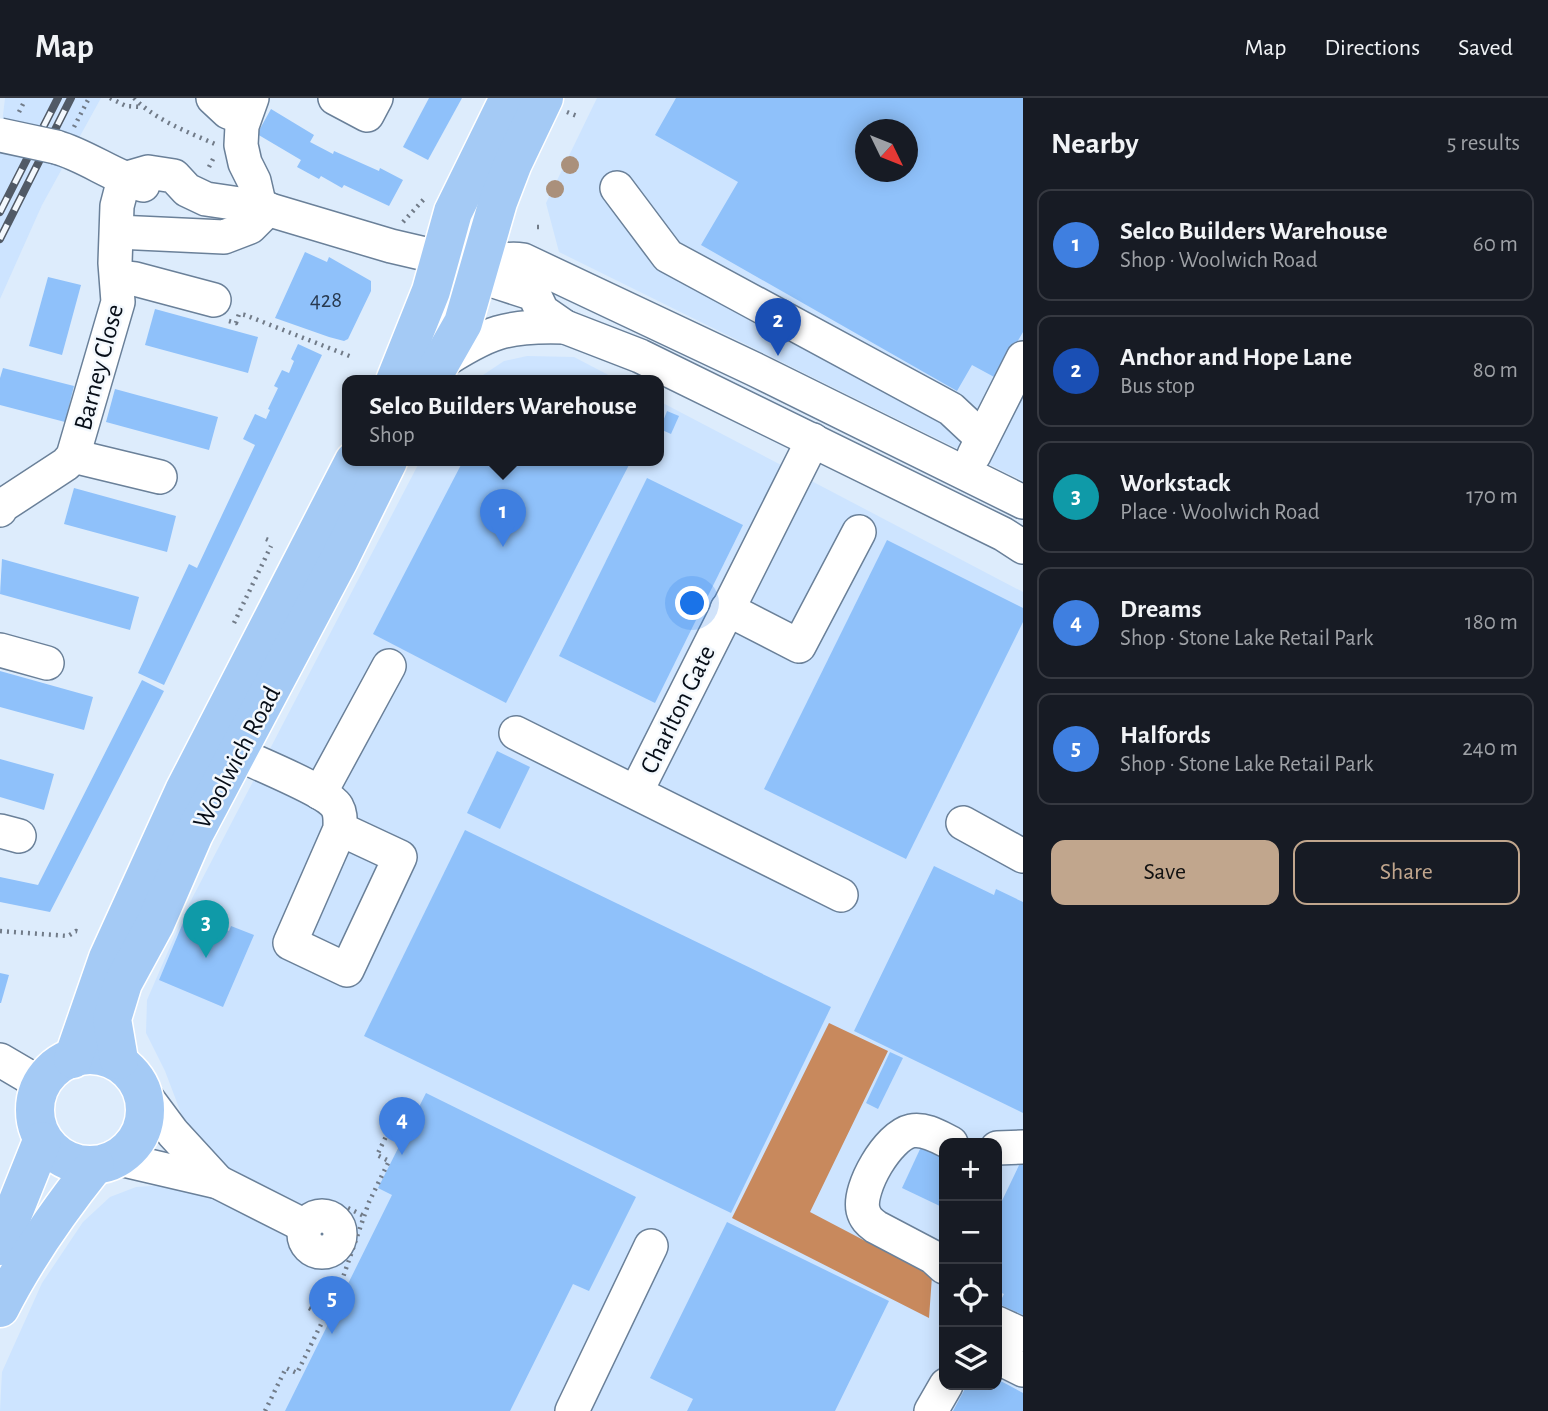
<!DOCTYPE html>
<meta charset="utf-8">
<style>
:root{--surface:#171b24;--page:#20242c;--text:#f1f3f6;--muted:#9ea1a6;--line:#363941;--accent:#c1a68d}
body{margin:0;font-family:"Alegreya Sans",sans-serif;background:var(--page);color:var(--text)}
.controls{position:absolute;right:21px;bottom:21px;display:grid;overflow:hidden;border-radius:14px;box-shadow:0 4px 18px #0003}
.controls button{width:63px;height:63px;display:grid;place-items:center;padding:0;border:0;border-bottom:2px solid var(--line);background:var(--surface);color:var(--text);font:35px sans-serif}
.compass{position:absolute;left:855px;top:21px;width:63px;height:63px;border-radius:50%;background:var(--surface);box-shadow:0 4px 18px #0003;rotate:133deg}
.you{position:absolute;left:693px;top:506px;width:24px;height:24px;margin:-18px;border:5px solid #fff;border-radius:50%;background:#1a73e8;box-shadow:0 0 0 10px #1a73e833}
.badge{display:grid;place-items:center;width:46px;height:46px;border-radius:50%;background:var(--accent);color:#fff;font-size:23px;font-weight:700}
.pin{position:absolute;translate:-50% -58px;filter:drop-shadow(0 2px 4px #0008)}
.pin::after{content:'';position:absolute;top:37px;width:24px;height:21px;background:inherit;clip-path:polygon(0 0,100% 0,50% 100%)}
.popup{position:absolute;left:342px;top:277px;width:322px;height:91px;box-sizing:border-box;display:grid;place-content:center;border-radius:14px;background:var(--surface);filter:drop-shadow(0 2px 5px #0005);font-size:23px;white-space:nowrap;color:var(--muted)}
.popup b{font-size:26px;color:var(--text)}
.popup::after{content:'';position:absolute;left:50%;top:100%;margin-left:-14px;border:14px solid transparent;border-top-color:var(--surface)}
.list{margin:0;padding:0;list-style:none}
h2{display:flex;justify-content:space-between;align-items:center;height:91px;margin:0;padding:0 28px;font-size:30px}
h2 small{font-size:23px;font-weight:400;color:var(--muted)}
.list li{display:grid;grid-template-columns:46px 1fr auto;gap:21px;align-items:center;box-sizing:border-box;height:112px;margin:0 14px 14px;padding:0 14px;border:2px solid var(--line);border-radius:14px}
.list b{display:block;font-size:26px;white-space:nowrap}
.list p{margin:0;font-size:23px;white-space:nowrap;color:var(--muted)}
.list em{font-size:23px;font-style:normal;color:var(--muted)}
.actions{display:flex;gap:14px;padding:21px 28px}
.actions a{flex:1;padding:16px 0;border:2px solid var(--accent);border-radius:14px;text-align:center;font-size:24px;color:var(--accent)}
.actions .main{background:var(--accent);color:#111}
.icon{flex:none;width:38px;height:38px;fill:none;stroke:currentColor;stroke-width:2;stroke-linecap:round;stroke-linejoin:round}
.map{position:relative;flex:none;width:1023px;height:1313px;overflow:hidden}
header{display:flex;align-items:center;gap:42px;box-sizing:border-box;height:98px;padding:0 35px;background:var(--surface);border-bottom:2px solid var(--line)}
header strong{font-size:33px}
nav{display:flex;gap:38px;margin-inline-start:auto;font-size:24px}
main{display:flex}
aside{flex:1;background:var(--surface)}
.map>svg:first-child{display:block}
</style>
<header>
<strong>Map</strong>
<nav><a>Map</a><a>Directions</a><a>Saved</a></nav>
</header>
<main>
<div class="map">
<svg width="1023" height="1313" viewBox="0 0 1023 1313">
<rect width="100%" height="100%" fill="#ddecfc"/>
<g fill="#cde4ff" fill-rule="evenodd">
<polygon points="5,0 101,0 42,107 0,201 0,43"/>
<path d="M 597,0 L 1023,0 L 1023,383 L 559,154 L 546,105 ZM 866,32 L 908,32 L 908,74 L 866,74 Z"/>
<polygon points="527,258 574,259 620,283 474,283 504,263"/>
<path d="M 659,303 L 1023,494 L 1023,1313 L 0,1313 L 2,1274 L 42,1185 L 83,1124 L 110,1099 L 136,1089 L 167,1087 L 192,1044 L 165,973 L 146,935 L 147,902 L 186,812 L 420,363 L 659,363 ZM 944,1045 L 997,1045 L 997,1287 L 944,1287 Z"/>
</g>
<polygon fill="#c8895d" points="829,925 888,953 810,1114 932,1178 929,1220 732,1120"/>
<g fill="#8fc1fa" fill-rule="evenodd">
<polygon points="429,0 462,0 428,62 403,49"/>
<path d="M 676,0 L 1023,0 L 1023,234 L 996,280 L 972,267 L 957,293 L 701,147 L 738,84 L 655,37 ZM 865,32 L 908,32 L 908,74 L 866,74 Z"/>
<polygon points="271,11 314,37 310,44 333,56 334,53 379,73 380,70 403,82 389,108 344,87 342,90 321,78 319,81 297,69 301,62 257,36"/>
<polygon points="305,154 327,164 329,159 371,183 371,193 348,241 344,243 329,239 275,220"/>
<polygon points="48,179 81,187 62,257 29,248"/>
<polygon points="155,211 258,239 248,275 145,247"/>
<polygon points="298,246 322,257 164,587 138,575 189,466 197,470 255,347 243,341 255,316 266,321 270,312 268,311 278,290 274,288 282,272 289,275 294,263 291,261"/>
<polygon points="3,270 74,288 65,324 0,307 0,280"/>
<polygon points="115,291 218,319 209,352 106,324"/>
<polygon points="667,313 679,318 671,336 660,331"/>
<polygon points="463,363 631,363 506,605 373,536"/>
<polygon points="647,380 743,427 655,605 559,558"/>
<polygon points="74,390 176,418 167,454 64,426"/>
<polygon points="887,442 1023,510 1023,524 906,761 764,691"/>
<polygon points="2,461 139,499 130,532 0,496"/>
<polygon points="0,573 93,599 84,632 0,609"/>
<polygon points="142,582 164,593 50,814 0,804 0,779 38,787"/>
<polygon points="497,653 530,669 500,731 467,715"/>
<polygon points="0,661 54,676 44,712 0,699"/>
<polygon points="465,732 831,909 731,1115 364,938"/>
<polygon points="934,768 994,797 996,791 1023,804 1023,1015 854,933"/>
<polygon points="185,820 205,829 208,824 229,833 231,828 254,837 223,909 159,882"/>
<polygon points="0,875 9,877 1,905 0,905"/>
<polygon points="890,954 903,960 878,1011 866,1005"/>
<polygon points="426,995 636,1099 589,1193 573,1186 510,1313 285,1313 392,1097 378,1090"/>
<polygon points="921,1049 944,1060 944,1110 902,1090"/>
<polygon points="1023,1059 1023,1217 999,1206 1004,1196 997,1193 997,1113"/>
<polygon points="727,1124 889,1203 835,1313 687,1313 693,1301 650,1280"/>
<polygon points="997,1281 1023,1295 1023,1313 953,1313 967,1287 997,1287"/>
</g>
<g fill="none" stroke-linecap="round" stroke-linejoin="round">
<defs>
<g id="minor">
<polyline points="213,0 228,14 244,20"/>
<polyline points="252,0 242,28 241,47 245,65 254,83 260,109"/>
<polyline points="335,0 367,17 376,0"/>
<path d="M 56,49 C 87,58 112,78 143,87"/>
<polyline points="124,81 148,74 174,78 187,92 206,101 260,109 391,148 464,165"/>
<polyline points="617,90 668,158 951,311 982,340"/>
<polyline points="117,134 224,139 250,129 268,111"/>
<polyline points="480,167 497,184 534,196 542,213 565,229 640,258 1003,436 1023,449"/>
<polyline points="118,179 135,181 214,202"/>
<path d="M 432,230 C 446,202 456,173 490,165 C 502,162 511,160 523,162 L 754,271 L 1023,404"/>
<path d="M 439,266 C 488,234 506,227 565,229"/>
<polyline points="974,357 1023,260"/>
<polyline points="73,358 160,379"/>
<polyline points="0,412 2,408 66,366 73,358 118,204 115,165 117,108 124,81"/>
<polyline points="727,511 799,548 859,434"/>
<polyline points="0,552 47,565"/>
<polyline points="516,635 841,797"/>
<path d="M 236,655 C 256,665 328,693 337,709 C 341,716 340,723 340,731 L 290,845 L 347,872 L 400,759 L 340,731"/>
<polyline points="636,694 813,342"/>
<polyline points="320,695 389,568"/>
<polyline points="963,725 1023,758"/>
<polyline points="0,733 19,738"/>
<polyline points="0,962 41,986"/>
<polyline points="144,996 173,1035 218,1084"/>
<polyline points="997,1050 1023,1049"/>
<polyline points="115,1060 218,1084 305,1128"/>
<circle cx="322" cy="1136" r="18"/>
<path d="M 944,1169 L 933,1159 L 876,1129 C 869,1124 865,1120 863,1112 C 858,1090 888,1038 911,1033 C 925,1030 939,1039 951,1045"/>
<polyline points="997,1225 1023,1237"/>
<polyline points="997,1259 1023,1272"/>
<polyline points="572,1313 651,1148"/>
<polyline points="931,1313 946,1287"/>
</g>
<g id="major">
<polyline points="395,283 431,193 453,114 509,0"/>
<polyline points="430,283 463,225 498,104 513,65 544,0"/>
<circle cx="90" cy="1012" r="55"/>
<polyline points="73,961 108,860 184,693 354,363"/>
<polyline points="119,962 112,921 123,885 155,826 194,736 339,462 388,363"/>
<polyline points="0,1148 42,1043"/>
<path d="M 0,1210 C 26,1159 59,1112 95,1067"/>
</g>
</defs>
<use href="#minor" stroke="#6a8099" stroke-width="36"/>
<use href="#major" stroke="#fff" stroke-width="41"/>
<g stroke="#717b88" stroke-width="4.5" stroke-dasharray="2 5" stroke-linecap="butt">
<polyline points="110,0 126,8 142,9"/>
<path d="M 134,0 C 155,22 188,34 215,46"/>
<polyline points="19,14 25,2"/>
<polyline points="567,14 577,18"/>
<polyline points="209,69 215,57"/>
<polyline points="403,124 425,100"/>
<polyline points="537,129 543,129"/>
<polyline points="229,223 236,225 239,216 245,217 352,259"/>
<polyline points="266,441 271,443"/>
<polyline points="234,525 271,448"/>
<polyline points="0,833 68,838 76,833 80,834"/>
<polyline points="348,1110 364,1118"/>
<polyline points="309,1210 325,1218"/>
<polyline points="265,1313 286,1270 297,1275 340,1188 369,1104 389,1063 377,1057 395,1020"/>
</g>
<use href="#minor" stroke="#fff" stroke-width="33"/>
<use href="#major" stroke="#a4caf5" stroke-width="38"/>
<defs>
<g id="rail">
<polyline points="0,114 58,0"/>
<polyline points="0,141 71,0"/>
</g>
</defs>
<use href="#rail" stroke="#515a66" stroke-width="8"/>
<use href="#rail" stroke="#f3f8fd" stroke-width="5" stroke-dasharray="16" stroke-linecap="butt"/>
<defs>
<polyline id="minor-bridge" points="0,37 56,49"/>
</defs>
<use href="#minor-bridge" stroke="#6a8099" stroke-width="36" stroke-linecap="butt"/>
<polyline stroke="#717b88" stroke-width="4.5" stroke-dasharray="2 5" stroke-linecap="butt" points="74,29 89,0"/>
<use href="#minor-bridge" stroke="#fff" stroke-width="33"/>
</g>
<g fill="#aa907b">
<circle cx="570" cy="67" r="9"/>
<circle cx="555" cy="91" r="9"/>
</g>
<g text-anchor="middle" stroke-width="5" stroke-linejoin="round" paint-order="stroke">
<g font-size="23" fill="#283a50">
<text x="326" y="209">428</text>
</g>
<g font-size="26" fill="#060d17" stroke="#f3f8fd">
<text transform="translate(98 269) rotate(-75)" y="9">Barney Close</text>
<text transform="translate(677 611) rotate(-64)" y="9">Charlton Gate</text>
<text transform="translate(236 659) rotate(-62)" y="9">Woolwich Road</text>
</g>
</g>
</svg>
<div class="controls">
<button>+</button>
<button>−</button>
<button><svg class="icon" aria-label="locate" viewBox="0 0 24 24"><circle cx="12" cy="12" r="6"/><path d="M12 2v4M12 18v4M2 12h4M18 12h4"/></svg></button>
<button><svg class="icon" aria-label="layers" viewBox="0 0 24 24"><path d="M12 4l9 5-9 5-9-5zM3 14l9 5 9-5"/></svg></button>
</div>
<svg class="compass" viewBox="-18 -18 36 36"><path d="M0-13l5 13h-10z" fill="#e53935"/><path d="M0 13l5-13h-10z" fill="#9ea1a6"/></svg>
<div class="you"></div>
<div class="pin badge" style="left:503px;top:449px;background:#3f7fe0">1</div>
<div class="popup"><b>Selco Builders Warehouse</b>Shop</div>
<div class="pin badge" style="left:778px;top:258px;background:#1a4fb4">2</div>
<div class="pin badge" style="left:206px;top:860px;background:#0f9aa8">3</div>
<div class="pin badge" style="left:402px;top:1057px;background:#3f7fe0">4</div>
<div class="pin badge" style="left:332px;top:1236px;background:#3f7fe0">5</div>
</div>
<aside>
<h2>Nearby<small>5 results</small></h2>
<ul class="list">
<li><span class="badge" style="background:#3f7fe0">1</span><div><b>Selco Builders Warehouse</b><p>Shop · Woolwich Road</p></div><em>60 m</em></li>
<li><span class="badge" style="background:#1a4fb4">2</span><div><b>Anchor and Hope Lane</b><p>Bus stop</p></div><em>80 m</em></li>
<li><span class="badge" style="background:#0f9aa8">3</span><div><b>Workstack</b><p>Place · Woolwich Road</p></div><em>170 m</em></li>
<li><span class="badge" style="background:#3f7fe0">4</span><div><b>Dreams</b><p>Shop · Stone Lake Retail Park</p></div><em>180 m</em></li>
<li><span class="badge" style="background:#3f7fe0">5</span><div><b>Halfords</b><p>Shop · Stone Lake Retail Park</p></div><em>240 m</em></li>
</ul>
<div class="actions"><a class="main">Save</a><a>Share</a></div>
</aside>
</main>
